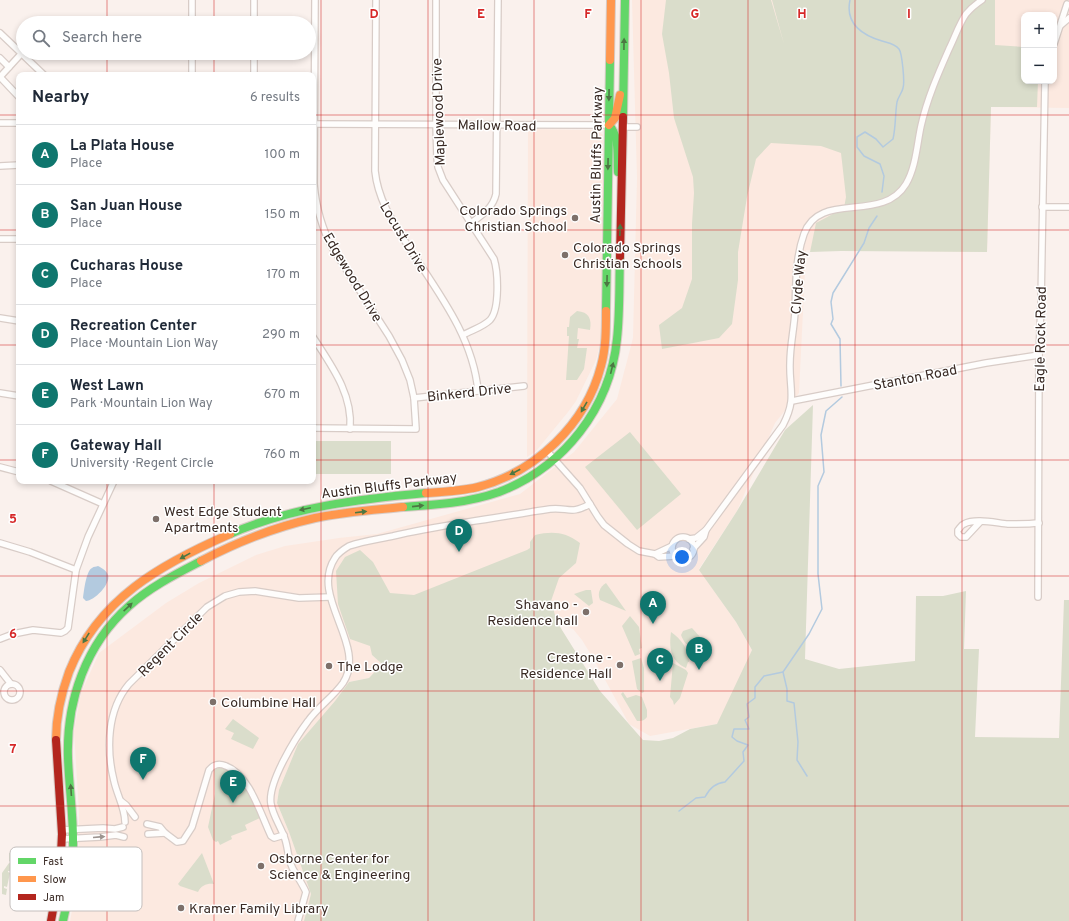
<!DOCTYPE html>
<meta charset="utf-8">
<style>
:root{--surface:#fff;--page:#f6f6f7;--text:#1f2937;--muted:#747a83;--line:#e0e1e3;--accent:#0f766e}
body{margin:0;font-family:Overpass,sans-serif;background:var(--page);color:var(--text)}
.controls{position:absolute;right:12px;top:12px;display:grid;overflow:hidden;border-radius:8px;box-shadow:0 2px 6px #0003}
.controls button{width:36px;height:36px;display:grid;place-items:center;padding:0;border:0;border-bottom:1px solid var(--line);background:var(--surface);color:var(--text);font:20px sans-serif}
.you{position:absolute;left:682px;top:557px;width:14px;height:14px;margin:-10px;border:3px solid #fff;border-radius:50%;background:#1a73e8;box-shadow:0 0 0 6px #1a73e833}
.badge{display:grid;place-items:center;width:26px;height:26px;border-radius:50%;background:var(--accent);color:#fff;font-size:13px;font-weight:700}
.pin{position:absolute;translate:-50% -33px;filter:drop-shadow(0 1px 2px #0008)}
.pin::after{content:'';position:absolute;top:21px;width:14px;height:12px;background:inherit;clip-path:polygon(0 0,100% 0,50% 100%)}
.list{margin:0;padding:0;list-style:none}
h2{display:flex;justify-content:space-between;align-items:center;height:52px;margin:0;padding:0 16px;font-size:17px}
h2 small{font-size:13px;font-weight:400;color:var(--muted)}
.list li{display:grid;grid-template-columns:26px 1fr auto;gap:12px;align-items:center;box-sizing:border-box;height:60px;padding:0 16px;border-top:1px solid var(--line)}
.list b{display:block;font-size:15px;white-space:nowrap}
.list p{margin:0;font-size:13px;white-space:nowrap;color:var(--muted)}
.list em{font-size:13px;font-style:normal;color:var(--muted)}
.icon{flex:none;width:22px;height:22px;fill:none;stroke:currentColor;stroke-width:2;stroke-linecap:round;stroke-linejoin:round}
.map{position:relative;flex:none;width:1069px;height:921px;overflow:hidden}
.search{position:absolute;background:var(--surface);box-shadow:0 2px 6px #0003;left:16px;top:16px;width:300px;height:44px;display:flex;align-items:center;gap:10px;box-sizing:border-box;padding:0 14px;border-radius:22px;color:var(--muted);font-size:15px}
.panel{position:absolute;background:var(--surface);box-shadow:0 2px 6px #0003;left:16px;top:72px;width:300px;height:412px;border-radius:8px}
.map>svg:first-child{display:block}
</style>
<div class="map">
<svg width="1069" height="921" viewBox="0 0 1069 921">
<rect width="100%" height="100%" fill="#faf1ed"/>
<g fill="#fce9e0" fill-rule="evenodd">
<path d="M 632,0 L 1069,0 L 1069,108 L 991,107 L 987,252 L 806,250 L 799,393 L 775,423 L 737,511 L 699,569 L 736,622 L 752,650 L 732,704 L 717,724 L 650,736 L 629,724 L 596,663 L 582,640 L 573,629 L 548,619 L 372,655 L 382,664 L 369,678 L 349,682 L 335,701 L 298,744 L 279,790 L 277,803 L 289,832 L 311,894 L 304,921 L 70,921 L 79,874 L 79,812 L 74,731 L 81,693 L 99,653 L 166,603 L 199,583 L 256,555 L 285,546 L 339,538 L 377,534 L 520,494 L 574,452 L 617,399 L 633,338 L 637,178 ZM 1024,15 L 1054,15 L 1054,81 L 1024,81 Z"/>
<polygon points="528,129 594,130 598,131 603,135 604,293 602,337 596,360 576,401 568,412 536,451 527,457"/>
</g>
<g fill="#daddcb">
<polygon points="666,0 771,0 784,44 772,0 995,0 995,45 1024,47 1024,81 1038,81 1037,107 991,107 987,252 841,251 810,252 816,223 844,208 846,197 841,153 821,146 771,143 756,159 747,197 738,252 738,280 732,324 719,338 662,349 659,325 682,308 692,279 692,224 694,193 693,177 674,118 669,73 662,34"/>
<path d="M 577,311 C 589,312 592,319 590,330 L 578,328 L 577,339 L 579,339 L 577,348 L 587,348 L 584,369 L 577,380 L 566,380 L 569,336 L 567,336 L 567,327 L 569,327 L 570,317 Z"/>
<path d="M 813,405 L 805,659 L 839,669 L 915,661 L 916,596 L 943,596 L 966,591 L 964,649 L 979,649 L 975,737 L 1059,738 L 1064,600 L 1069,600 L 1069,921 L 304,921 L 311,894 L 289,832 L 277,803 L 279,790 L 298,744 L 335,701 L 349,682 L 369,678 L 382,664 L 372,655 L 370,646 L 350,639 L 338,604 L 336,571 L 345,557 L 360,550 L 373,562 L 390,593 L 414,595 L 527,550 L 530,548 L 530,542 L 535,535 C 553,531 565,532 580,543 L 576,563 L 559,578 L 551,601 L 557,622 L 600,691 L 643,740 L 659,741 L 673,738 L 690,729 L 717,724 L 752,650 L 736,622 L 699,570 L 737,511 L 785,430 Z"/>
<polygon points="630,432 681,494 637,530 585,467"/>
<rect x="313" y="441" width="78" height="33"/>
<path d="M 606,583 L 626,611 L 600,600 C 597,593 600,587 606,583 Z"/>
<polygon points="586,590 591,590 593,603 589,606 574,594"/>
<polygon points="630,616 639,627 642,648 639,649 640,654 635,656 622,626"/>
<path d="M 692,628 L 701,638 C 692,649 686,648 681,635 L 683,631 Z"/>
<path d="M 671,632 C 681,639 689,649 689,662 L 688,662 L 686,668 C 670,661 669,647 671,632 Z"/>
<polygon points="641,658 644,668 644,692 642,693 637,689 632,661"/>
<polygon points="673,663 686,670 688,673 680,698 674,705 673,701 670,697"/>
<path d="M 623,692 L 627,698 L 636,695 L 642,697 L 647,710 L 647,717 C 644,721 642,721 637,721 L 621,694 Z"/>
<polygon points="233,719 259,738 253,749 231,739 234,733 225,729"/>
<path d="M 218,768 C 240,765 253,802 260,818 L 245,825 L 247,830 L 231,836 L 232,839 L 220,845 L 218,841 L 216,842 L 213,840 L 208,827 L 215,794 L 214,770 Z"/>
<polygon points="9,853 27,853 32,855 29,872 24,870 24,863 21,864 9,861"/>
<path d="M 202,853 L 214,884 C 208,883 201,885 198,892 L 180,886 L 178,884 Z"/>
<polygon points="9,863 12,864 11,871 8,871 8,872 10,873 7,887 4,886 4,888 7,889 6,895 2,894 2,873"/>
</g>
<path fill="#b3cadf" d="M 98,566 C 102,568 107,571 108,575 C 111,584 94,601 86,601 L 83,598 C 84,591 86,571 92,568 C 94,566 96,567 98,566 Z"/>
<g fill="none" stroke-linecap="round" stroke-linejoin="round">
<g stroke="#b3cadf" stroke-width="1.5">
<path d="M 850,0 C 845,23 862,35 882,41 C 888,43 894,43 899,49 C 902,53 905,82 903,88 C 902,93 898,97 897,102 C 895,114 896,126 893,139 L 883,147 L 876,139 L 865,132 L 857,137 L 857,147 L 864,156 L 880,164 L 884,176 L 882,192"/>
<polyline points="841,386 840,339 831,324 833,319 831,302 833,293 864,243 869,228 877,216"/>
<polyline points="783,672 787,689 787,701 794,703 798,742 797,760 807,776"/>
<path d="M 679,811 L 696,798 L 705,797 C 709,789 715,783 725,782 L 744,761 L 743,752 L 748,745 L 737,741 L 732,737 L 734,729 L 749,729 L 745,720 L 749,717 L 747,704 L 755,698 L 755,687 L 764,676 L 783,672 L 809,634 L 822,609 L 818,574 L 818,486 L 824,472 L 821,435 L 826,411 L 842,397"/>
</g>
<defs>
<g id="street">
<path d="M 376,0 L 375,171 C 378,200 393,222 408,246 C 437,291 473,336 478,391"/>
<path d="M 436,0 L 436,125 L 437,158 L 438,167 L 443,180 L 494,259 C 498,272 500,309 490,320 C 483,327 472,330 463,335"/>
<polyline points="192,23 192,0"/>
<polyline points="254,23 254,0"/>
<polyline points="1061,25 1069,18"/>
<polyline points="0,33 44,75"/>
<polyline points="1054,44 1067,4"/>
<polyline points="0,58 9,67"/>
<polyline points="192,75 192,53"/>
<polyline points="254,75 254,53"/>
<polyline points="19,97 0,77 21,54"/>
<polyline points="0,123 19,123"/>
<polyline points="313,124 609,125"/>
<polyline points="623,127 637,127"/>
<polyline points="0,166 19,165"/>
<polyline points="1042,207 1069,207"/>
<path d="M 471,223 C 482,215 493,208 496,194 L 498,0"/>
<polyline points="0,239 19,239"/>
<polyline points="0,318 19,321"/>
<path d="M 313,337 C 331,365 353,394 350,429"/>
<polyline points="0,393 19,396"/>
<polyline points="414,398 524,386"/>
<polyline points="792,401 986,363 1039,355"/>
<path d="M 313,428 L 416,429 L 414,398 L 410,380 L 402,360 L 389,336 L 333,249 C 322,229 316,207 314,184 L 315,0"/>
<polyline points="547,451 580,488 598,517 604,525 628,544 639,551 655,554 659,557 676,556"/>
<polyline points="0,467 19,472"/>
<polyline points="51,481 103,504"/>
<path d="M 980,522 L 966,537 L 961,537 L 958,534 L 958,530 C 960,528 961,525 964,524 C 975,518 996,523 1008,524 C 1018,524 1029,524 1039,523"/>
<circle cx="683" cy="548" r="11"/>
<polyline points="689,539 696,538 706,530"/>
<polyline points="0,543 30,552 76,570"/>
<path d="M 693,549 L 704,537 L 706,530 L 783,425 C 797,398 789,389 790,363 C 790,346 794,329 795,312 C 796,286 795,259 804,234 C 819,190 882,224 906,184 C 916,167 917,144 921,126 C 927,99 938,74 949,49 C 955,37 959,24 966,14 C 971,8 976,4 982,0"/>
<polyline points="655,554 672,546"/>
<polyline points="1038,597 1039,355 1041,303 1045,81"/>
<polyline points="0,639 13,634 33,630 61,633 65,631 68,628 76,570 88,537 114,481"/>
<polyline points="0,670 11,684"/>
<circle cx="12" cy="692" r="8"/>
<polyline points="121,801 126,805 135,817"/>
<path d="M 125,822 C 125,808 117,795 114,781 C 106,749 107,710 129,684 L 207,607 L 225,596 L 239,592 L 255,591 L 299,598 L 330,597"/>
<path d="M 147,824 L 160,827 L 165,833 L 177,842 L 183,841 L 192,827 L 209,770 C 214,764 219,763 226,766 C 249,774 261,815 271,836 L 274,838 L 284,835"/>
<polyline points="62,830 103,828 115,829 123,827"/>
<polyline points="148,834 165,833"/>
<polyline points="62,839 100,837 116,835 124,837"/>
<path d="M 298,921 L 306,892 C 302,883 296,875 292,867 C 288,858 288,848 285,839 C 281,827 273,816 271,804 C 267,783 296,737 308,721 C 318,707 333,697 343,683 C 368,645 309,597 335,558 C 338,553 344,549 349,546 C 363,541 379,539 393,536 C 418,530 443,526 468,522 C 495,518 523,513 550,509 C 568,507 571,515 590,504"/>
</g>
<g id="fast">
<polyline points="623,117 625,0"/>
<path d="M 609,125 C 620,137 617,156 618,172"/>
<polyline points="606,311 610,60"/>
<path d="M 403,507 C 435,505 468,503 499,492 C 564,467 610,408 617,339 C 620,312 619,284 620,257"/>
<path d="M 230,534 C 292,507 359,499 426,493"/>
<path d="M 63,921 C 69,894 74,868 73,840 C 73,813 69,786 68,758 C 66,701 86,644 129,606 C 150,587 176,574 201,561"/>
</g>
<g id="slow">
<polyline points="610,60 611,0"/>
<polyline points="609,125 615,118 620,95"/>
<path d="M 426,493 C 443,492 462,491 478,487 C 536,472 586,424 601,366 C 606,348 606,329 606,311"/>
<path d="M 201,561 C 237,542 275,527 315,518 C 344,512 374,510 403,507"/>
<path d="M 56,740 C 56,717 61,694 69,672 C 98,599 161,564 230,534"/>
</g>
<g id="jam">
<polyline points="620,257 623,117"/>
<polyline points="51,921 60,872 62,834 56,740"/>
</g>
</defs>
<use href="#street" stroke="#d8ccc7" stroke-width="8"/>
<use href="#fast" stroke="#d8ccc7" stroke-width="10"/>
<use href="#slow" stroke="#d8ccc7" stroke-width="10"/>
<use href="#jam" stroke="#d8ccc7" stroke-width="10"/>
<use href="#street" stroke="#fefdfc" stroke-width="5.5"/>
<use href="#fast" stroke="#63d668" stroke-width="8"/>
<use href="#slow" stroke="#ff974d" stroke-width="8"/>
<use href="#jam" stroke="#b3261e" stroke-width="8"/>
</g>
<defs><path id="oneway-solid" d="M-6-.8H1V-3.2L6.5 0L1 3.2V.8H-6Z"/></defs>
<g fill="#4c7743">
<use href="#oneway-solid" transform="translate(624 44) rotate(-89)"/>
<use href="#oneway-solid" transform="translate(609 95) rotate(91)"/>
<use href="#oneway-solid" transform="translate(608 164) rotate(91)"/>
<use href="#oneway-solid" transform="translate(620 230) rotate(-88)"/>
<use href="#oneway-solid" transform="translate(607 281) rotate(91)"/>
<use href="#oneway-solid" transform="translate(612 368) rotate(-76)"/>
<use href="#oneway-solid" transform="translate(584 407) rotate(120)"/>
<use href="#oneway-solid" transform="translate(515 472) rotate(152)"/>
<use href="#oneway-solid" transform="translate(418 506) rotate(-6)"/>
<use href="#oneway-solid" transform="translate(305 509) rotate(168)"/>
<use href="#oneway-solid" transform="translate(361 512) rotate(-7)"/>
<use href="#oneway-solid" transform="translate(185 556) rotate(151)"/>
<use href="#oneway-solid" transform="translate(128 607) rotate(-43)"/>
<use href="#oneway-solid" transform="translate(86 638) rotate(122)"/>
<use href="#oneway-solid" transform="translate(71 790) rotate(-94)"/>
</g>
<use fill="#9c9490" href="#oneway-solid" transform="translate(99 837) rotate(-5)"/>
<path fill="none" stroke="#d62828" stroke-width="1" stroke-opacity="0.55" d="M 107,0 L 107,23M 214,0 L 214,23M 321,0 L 321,921M 428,0 L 428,921M 534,0 L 534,921M 641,0 L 641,921M 748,0 L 748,921M 855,0 L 855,921M 962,0 L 962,921M 107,53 L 107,75M 214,53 L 214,75M 0,115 L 19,115M 313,115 L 1069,115M 0,230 L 19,230M 313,230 L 1069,230M 0,345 L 19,345M 313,345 L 1069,345M 0,460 L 19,460M 313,460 L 1069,460M 107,481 L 107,921M 214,481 L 214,921M 0,576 L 1069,576M 0,691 L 1069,691M 0,806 L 1069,806"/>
<g fill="#7d706a" stroke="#fff" stroke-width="1.5">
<circle cx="575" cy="218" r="4"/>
<circle cx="565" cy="255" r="4"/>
<circle cx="156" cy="519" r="4"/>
<circle cx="586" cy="612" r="4"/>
<circle cx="620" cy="665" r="4"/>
<circle cx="329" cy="666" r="4"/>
<circle cx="213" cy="702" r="4"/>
<circle cx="261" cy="866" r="4"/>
<circle cx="181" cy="908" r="4"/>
</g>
<g text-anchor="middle" stroke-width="3" stroke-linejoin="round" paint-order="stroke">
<g font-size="14" fill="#392a24" stroke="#fff">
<text transform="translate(438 112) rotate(-92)" y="5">Maplewood Drive</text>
<text transform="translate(497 125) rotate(1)" y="5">Mallow Road</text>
<text transform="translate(596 155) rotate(-89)" y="5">Austin Bluffs Parkway</text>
<text transform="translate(404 237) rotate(59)" y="5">Locust Drive</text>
<text transform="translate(353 277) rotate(59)" y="5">Edgewood Drive</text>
<text transform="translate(798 282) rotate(-85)" y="5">Clyde Way</text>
<text transform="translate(1040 339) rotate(-89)" y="5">Eagle Rock Road</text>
<text transform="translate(915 377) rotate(-11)" y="5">Stanton Road</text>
<text transform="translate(469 392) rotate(-6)" y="5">Binkerd Drive</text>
<text transform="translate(389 485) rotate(-7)" y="5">Austin Bluffs Parkway</text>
<text transform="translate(170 644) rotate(-45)" y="5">Regent Circle</text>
</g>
<g font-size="14" fill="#392a24" stroke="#fff" text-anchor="start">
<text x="567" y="215" text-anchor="end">Colorado Springs<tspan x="567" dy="16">Christian School</tspan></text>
<text x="573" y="252">Colorado Springs<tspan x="573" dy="16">Christian Schools</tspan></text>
<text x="164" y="516">West Edge Student<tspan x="164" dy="16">Apartments</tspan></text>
<text x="578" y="609" text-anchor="end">Shavano -<tspan x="578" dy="16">Residence hall</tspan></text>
<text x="612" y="662" text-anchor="end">Crestone -<tspan x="612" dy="16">Residence Hall</tspan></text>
<text x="337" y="671">The Lodge</text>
<text x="221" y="707">Columbine Hall</text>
<text x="269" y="863">Osborne Center for<tspan x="269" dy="16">Science &amp; Engineering</tspan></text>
<text x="189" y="913">Kramer Family Library</text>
</g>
</g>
<rect x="10" y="847" width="132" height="64" rx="6" fill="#fff" stroke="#c4bfbd" stroke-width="1"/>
<rect x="18" y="858" width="18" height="6" fill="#63d668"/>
<rect x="18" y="876" width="18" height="6" fill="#ff974d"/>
<rect x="18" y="894" width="18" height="6" fill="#b3261e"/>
<g font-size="11" fill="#392a24">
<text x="43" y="865">Fast</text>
<text x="43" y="883">Slow</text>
<text x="43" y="901">Jam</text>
</g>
<g font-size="13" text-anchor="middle" font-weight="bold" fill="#d62828" stroke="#fff" stroke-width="3" stroke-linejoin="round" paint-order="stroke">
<text x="374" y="18">D</text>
<text x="481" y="18">E</text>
<text x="588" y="18">F</text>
<text x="695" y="18">G</text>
<text x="802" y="18">H</text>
<text x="909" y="18">I</text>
<text x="13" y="523">5</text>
<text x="13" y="638">6</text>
<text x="13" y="753">7</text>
</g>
</svg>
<div class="controls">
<button>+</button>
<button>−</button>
</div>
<div class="you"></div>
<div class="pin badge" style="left:653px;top:624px">A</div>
<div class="pin badge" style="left:699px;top:670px">B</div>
<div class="pin badge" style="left:660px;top:681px">C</div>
<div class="pin badge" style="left:459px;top:552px">D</div>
<div class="pin badge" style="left:233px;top:803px">E</div>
<div class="pin badge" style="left:143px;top:780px">F</div>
<div class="search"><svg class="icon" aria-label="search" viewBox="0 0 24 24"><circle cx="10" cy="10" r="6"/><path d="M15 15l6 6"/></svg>Search here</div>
<section class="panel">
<h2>Nearby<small>6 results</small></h2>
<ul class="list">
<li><span class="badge">A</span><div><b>La Plata House</b><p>Place</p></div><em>100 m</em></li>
<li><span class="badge">B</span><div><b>San Juan House</b><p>Place</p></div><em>150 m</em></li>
<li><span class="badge">C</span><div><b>Cucharas House</b><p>Place</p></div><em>170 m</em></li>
<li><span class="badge">D</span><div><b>Recreation Center</b><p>Place · Mountain Lion Way</p></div><em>290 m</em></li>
<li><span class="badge">E</span><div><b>West Lawn</b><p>Park · Mountain Lion Way</p></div><em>670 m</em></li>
<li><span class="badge">F</span><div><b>Gateway Hall</b><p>University · Regent Circle</p></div><em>760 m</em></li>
</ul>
</section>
</div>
